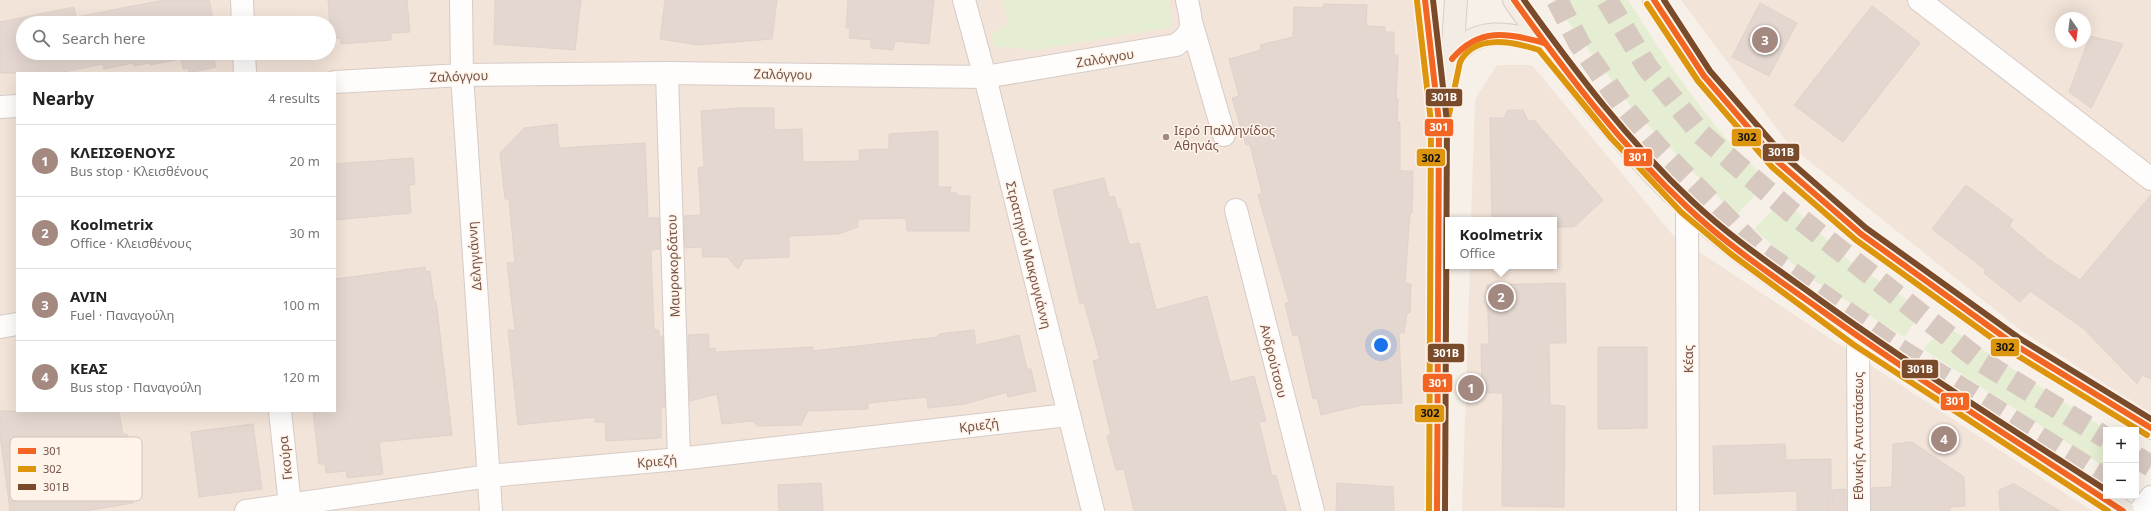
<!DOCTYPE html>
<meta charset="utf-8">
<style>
:root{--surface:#fff;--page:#f6f6f6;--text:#222;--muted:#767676;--line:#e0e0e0;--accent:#a48980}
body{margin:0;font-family:"Noto Sans",sans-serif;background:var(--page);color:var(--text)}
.controls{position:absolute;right:12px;bottom:12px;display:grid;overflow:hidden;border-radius:0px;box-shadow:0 4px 16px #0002}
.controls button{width:36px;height:36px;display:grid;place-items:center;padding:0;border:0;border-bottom:1px solid var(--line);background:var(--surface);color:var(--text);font:20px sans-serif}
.compass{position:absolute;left:2055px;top:12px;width:36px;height:36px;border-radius:50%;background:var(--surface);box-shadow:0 4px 16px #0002;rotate:166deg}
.you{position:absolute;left:1381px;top:345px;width:14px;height:14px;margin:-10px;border:3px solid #fff;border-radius:50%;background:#1a73e8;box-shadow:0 0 0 6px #1a73e833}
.badge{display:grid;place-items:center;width:26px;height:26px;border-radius:50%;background:var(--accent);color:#fff;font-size:13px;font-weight:700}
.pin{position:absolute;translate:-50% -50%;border:2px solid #fff;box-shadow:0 1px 4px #0006}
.popup{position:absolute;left:1445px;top:217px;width:112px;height:52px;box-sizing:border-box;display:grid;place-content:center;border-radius:0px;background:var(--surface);filter:drop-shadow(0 1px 3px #0005);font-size:13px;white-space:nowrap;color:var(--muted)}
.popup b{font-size:15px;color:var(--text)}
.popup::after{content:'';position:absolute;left:50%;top:100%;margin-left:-8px;border:8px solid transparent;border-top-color:var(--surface)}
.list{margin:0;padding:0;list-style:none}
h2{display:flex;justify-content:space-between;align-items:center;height:52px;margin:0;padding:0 16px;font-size:17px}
h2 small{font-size:13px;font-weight:400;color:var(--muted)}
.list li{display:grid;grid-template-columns:26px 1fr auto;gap:12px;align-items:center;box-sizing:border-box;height:72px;padding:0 16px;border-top:1px solid var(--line)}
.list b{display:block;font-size:15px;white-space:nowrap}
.list p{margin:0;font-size:13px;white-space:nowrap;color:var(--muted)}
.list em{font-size:13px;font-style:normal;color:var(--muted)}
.icon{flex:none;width:22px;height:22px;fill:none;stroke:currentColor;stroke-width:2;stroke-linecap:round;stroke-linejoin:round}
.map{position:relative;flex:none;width:2151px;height:511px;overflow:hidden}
.search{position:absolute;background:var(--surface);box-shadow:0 4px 16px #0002;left:16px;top:16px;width:320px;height:44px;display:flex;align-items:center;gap:10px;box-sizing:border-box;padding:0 14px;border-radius:22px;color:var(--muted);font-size:15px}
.panel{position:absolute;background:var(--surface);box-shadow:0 4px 16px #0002;left:16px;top:72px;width:320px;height:340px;border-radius:0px}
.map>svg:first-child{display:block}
</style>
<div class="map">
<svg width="2151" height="511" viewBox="0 0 2151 511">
<rect width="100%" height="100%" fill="#f7f0e9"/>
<g fill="#f3e4d9" fill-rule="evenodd">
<path d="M 0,0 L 1416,0 L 1422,51 L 1429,200 L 1426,511 L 0,511 ZM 23,23 L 329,23 L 329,53 L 23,53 ZM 17,73 L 335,73 L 335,411 L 17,411 Z"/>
<path d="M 1681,0 L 2151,0 L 2151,413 L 2023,332 L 1789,145 ZM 2061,18 L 2085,18 L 2085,42 L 2061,42 Z"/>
<polygon points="1497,65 1532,65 1672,234 2092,511 1462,511 1470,266 1554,266 1554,220 1471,220 1475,99"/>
</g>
<g fill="#e5eed2">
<polygon points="1002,0 1169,0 1172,27 1034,50 994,46 991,35 1008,24"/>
<path d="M 1552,0 L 1628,0 C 1659,49 1691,98 1729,142 C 1741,156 1755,168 1768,182 L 1736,215 L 1635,112 Z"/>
<polygon points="1783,198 1846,258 1923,311 1904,337 1807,276 1754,229"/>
<polygon points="1946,326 2107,430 2106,468 1923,349"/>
</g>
<g fill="#e4d7d0" stroke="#e0d2cb">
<polygon points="164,0 209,0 214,23 23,23 23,53 221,53 221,55 213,57 216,67 189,73 188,68 183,69 181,59 150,65 149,63 134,66 133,63 104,69 103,64 59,73 0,73 0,22 74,7 76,17"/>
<polygon points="328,0 407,0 410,32 391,33 391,40 341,44 340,38 331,39"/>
<polygon points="495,0 581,0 575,50 494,44"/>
<polygon points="665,0 777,0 772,39 699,45 660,39"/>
<polygon points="848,0 934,0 929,44 895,41 893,50 871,48 871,40 849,38 850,28 846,28"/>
<polygon points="1760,3 1797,23 1769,76 1732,57"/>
<polygon points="1324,4 1367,5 1366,26 1385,27 1385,32 1394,32 1394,55 1398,55 1396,99 1398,99 1397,122 1400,122 1400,171 1413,171 1412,213 1410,213 1405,283 1411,284 1410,312 1407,313 1404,333 1399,333 1402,403 1362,405 1321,415 1317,398 1313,399 1298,334 1293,336 1285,304 1289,302 1258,195 1262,193 1250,144 1246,145 1232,98 1239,96 1229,59 1261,50 1260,45 1293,37 1294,7 1323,8"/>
<polygon points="1872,6 1920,43 1843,142 1794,105"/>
<polygon points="2090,36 2123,44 2091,108 2069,92"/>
<polygon points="740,108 774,108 774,130 802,129 803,162 860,161 859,150 889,149 889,134 938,131 938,187 951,187 950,193 957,193 957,196 970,196 969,231 907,231 906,218 858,219 858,227 838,234 789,236 789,257 744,259 738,269 727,257 703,257 702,247 685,248 684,216 701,215 698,168 704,167 701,111"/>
<polygon points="1508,110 1523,110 1528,121 1534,120 1603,200 1574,227 1554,227 1554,220 1492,220 1490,118 1504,118"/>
<polygon points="557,124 559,148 645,143 648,218 659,218 660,249 651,250 654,330 659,330 659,336 663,336 665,407 661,408 661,438 606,441 605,422 595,422 595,417 518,425 508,330 515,330 507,263 515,263 509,199 505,199 500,153 524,128"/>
<polygon points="413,158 415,184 409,185 411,213 335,220 335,164"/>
<polygon points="1104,178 1109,197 1114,196 1118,210 1120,209 1129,245 1139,243 1156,310 1207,296 1230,382 1254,376 1266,421 1259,422 1272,476 1276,475 1286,511 1134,511 1124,469 1116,470 1107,436 1111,435 1093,361 1100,359 1084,303 1080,304 1053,190"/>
<polygon points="1966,185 2013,220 2009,226 2047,258 2080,280 2151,195 2151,379 2142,375 2137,384 2084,329 2030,291 2020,302 1984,273 1986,270 1932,229"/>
<polygon points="425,267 426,272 430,271 434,301 436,301 452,435 379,442 383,474 347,478 346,471 326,473 325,464 319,464 313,411 335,411 335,279"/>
<polygon points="1565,283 1566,343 1549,343 1550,405 1565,406 1564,507 1502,506 1503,393 1482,393 1481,344 1489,344 1487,285"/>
<polygon points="974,330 976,345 1019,335 1027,369 1031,369 1036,391 1008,397 1007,392 965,404 928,408 927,397 868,403 868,409 808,411 801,425 758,426 752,421 722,424 717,394 690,401 688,335 708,334 709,349 715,348 716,352 813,347 812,351 938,337 939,334"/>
<polygon points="1598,347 1647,347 1647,428 1598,429"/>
<polygon points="0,411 119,411 123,435 127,434 137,496 132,497 133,503 85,511 10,511 0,435"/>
<polygon points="253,424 262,489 199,497 191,432"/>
<polygon points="1912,442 1964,477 1965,506 1950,507 1950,511 1871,511 1871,488 1892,487 1893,444"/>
<polygon points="1785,444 1786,460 1831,459 1831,511 1797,511 1797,491 1714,494 1713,446"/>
<polygon points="821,483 823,511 779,511 778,485"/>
<polygon points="1337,483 1393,487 1394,511 1336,511"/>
<polygon points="2014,484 2060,511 2000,511 1999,490"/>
<polygon points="1846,489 1846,511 1833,511 1832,490"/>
</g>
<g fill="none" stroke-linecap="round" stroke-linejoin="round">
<g stroke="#d7c8c0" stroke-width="22" stroke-dasharray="22 11" stroke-linecap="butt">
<polyline points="1557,0 1579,43 1625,109 1659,149 1755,247 1896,347 2106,479"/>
<polyline points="1607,0 1647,67 1701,134 1790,211 1979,360 2106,438"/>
<polyline points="2136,457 2151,466"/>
</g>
<defs>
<g id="minor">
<polyline points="242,0 243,23"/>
<polyline points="461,0 462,75 491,511"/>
<polyline points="964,0 985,77 1093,511"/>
<polyline points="1919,0 2151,179"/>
<polyline points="1192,25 1224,135"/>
<polyline points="244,53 245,73"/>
<polyline points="667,73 679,459"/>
<path d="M 335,82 L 462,75 L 667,73 L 985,77 L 1176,45 C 1197,31 1191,22 1187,0"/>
<polyline points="0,107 17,106"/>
<polyline points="1687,207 1688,511"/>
<polyline points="1236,210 1313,511"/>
<polyline points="0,327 17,324"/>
<polyline points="1858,338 1859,511"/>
<polyline points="280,411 290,505"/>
<polyline points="246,511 489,476 679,459 1068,415"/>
<polyline points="2140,511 2151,497"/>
</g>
<g id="major">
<polyline points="1425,0 1439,122 1437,511"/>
<path d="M 1514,0 C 1564,71 1623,148 1687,207 C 1722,240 1762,268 1801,296 C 1905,372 2015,440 2123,511"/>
<polyline points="1654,0 1704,76 1778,162 1861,234 2015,345 2151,428"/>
<path d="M 1452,59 C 1474,25 1511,33 1544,43"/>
<polyline points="1443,103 1452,59 1456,0"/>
</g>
</defs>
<use href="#minor" stroke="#d6cbc6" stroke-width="24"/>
<use href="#major" stroke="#d9cdc8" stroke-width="24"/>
<use href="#minor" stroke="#fefdfc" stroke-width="22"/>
<use href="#major" stroke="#f3ece4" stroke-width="22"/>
<defs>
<g id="bus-1">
<polyline points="1425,0 1439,122 1437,511"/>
<path d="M 1514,0 C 1566,73 1621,145 1687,207 C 1727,245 1773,276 1818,308 C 1917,379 2021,444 2123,511"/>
<polyline points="1654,0 1704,76 1778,162 1861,234 2015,345 2151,428"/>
<path d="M 1452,59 C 1479,27 1507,33 1544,43"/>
</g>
<g id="bus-2">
<polyline points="1417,1 1431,122 1429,511"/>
<polyline points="1647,4 1698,81 1772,167 1856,240 2010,351 2147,435"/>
<path d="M 1447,124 L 1460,62 C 1475,33 1514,42 1539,50 L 1611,138 L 1681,212 L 1731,254 L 1854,345 L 2108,511"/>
</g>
<g id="bus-3">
<polyline points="1433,0 1447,122 1445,511"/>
<path d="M 1524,0 C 1575,71 1628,141 1692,201 C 1731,238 1776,268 1820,300 C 1913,367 2010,428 2106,490"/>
<polyline points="1664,0 1710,71 1784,156 1866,228 2019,338 2151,419"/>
</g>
</defs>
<use href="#bus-1" stroke="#fff4ea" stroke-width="9"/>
<use href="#bus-2" stroke="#fff4ea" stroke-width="9"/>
<use href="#bus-3" stroke="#fff4ea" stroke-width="9"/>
<use href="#bus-1" stroke="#f26522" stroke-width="6"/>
<use href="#bus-2" stroke="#dd950e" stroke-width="6"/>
<use href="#bus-3" stroke="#7a4b2a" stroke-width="6"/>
</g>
<circle fill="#a48980" stroke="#fff4ea" stroke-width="1.5" cx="1166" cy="137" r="4"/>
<g text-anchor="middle" stroke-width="3" stroke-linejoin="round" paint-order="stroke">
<g font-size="13" fill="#775247" stroke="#fff4ea">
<text transform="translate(1105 58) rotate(-9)" y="5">Ζαλόγγου</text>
<text transform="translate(783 74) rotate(1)" y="5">Ζαλόγγου</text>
<text transform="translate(459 76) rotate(-2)" y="5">Ζαλόγγου</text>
<text transform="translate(1029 255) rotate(76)" y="5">Στρατηγού Μακρυγιάννη</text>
<text transform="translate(474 256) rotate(-94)" y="5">Δεληγιάννη</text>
<text transform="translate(673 266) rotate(-92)" y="5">Μαυροκορδάτου</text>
<text transform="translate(1688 359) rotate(-90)" y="5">Κέας</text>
<text transform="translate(1274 361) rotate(76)" y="5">Ανδρούτσου</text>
<text transform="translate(979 425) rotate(-7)" y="5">Κριεζή</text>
<text transform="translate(1858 436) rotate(-90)" y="5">Εθνικής Αντιστάσεως</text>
<text transform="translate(285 458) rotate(-96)" y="5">Γκούρα</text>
<text transform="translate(657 461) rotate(-5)" y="5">Κριεζή</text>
</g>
<g font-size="13" fill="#775247" stroke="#fff4ea" text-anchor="start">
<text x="1174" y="135">Ιερό Παλληνίδος<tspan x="1174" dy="15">Αθηνάς</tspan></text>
</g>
</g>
<rect x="10" y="437" width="132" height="64" rx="6" fill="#fff4ea" stroke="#d6c3b9" stroke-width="1"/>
<rect x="18" y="448" width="18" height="6" fill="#f26522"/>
<rect x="18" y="466" width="18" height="6" fill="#dd950e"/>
<rect x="18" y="484" width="18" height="6" fill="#7a4b2a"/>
<g font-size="11" fill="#775247">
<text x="43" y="455">301</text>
<text x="43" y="473">302</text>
<text x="43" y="491">301B</text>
</g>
<g stroke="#fff4ea" stroke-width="1.5">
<rect x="1425" y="88" width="38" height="19" rx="4" fill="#7a4b2a"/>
<rect x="1424" y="118" width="30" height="19" rx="4" fill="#f26522"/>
<rect x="1731" y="128" width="31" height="19" rx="4" fill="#dd950e"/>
<rect x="1762" y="143" width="38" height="19" rx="4" fill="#7a4b2a"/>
<rect x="1623" y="148" width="30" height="19" rx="4" fill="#f26522"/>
<rect x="1416" y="148" width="30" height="19" rx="4" fill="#dd950e"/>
<rect x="1990" y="338" width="30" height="19" rx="4" fill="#dd950e"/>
<rect x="1427" y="343" width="38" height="20" rx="4" fill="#7a4b2a"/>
<rect x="1901" y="359" width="38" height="20" rx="4" fill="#7a4b2a"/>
<rect x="1422" y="373" width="31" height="20" rx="4" fill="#f26522"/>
<rect x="1940" y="392" width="30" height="19" rx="4" fill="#f26522"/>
<rect x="1414" y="404" width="31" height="19" rx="4" fill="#dd950e"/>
</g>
<g font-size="11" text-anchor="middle" font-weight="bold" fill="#fff">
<text x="1444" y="101">301B</text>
<text x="1439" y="131">301</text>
<text x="1781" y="156">301B</text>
<text x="1638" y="161">301</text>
<text x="1446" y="357">301B</text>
<text x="1920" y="373">301B</text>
<text x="1438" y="387">301</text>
<text x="1955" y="405">301</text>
</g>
<g font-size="11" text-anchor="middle" font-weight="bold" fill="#111">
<text x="1747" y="141">302</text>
<text x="1431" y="162">302</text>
<text x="2005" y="351">302</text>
<text x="1430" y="417">302</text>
</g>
</svg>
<div class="controls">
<button>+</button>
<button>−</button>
</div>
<svg class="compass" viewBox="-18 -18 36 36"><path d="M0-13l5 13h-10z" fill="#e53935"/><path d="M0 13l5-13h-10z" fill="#767676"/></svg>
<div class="you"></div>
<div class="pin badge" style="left:1471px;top:388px">1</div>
<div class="pin badge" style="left:1501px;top:297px">2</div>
<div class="popup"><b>Koolmetrix</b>Office</div>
<div class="pin badge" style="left:1765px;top:40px">3</div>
<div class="pin badge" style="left:1944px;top:439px">4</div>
<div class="search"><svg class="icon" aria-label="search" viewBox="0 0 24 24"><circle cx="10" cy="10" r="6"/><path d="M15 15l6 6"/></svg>Search here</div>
<section class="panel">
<h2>Nearby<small>4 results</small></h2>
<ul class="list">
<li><span class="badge">1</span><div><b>ΚΛΕΙΣΘΕΝΟΥΣ</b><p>Bus stop · Κλεισθένους</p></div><em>20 m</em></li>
<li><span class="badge">2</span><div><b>Koolmetrix</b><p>Office · Κλεισθένους</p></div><em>30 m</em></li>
<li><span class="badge">3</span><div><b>AVIN</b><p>Fuel · Παναγούλη</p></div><em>100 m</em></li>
<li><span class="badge">4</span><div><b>ΚΕΑΣ</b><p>Bus stop · Παναγούλη</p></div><em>120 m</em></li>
</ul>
</section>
</div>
